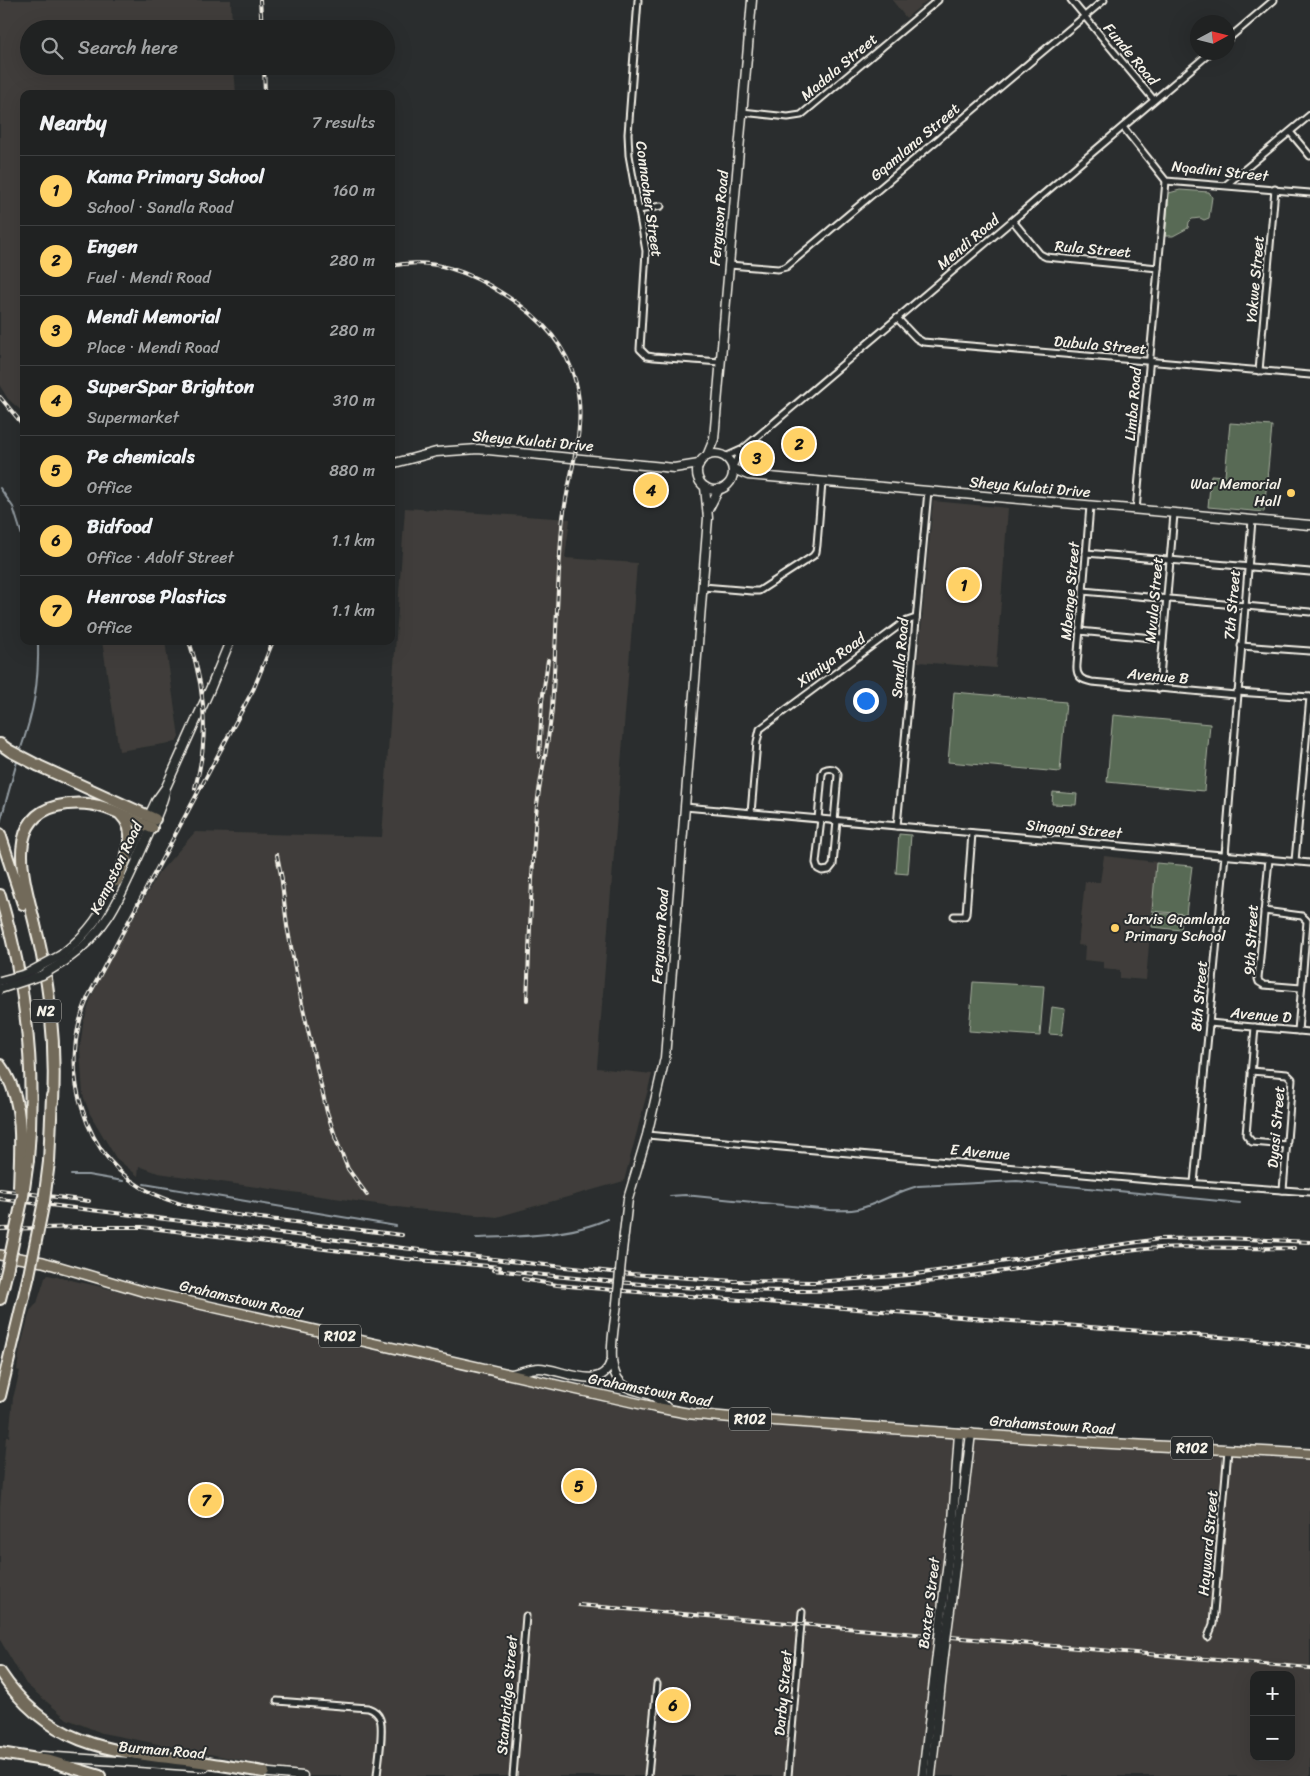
<!DOCTYPE html>
<meta charset="utf-8">
<style>
:root{--surface:#202222;--page:#2d2f2f;--text:#f1f3f6;--muted:#a2a4a5;--line:#3d3f40;--accent:#ffd166}
body{margin:0;font-family:Sriracha,sans-serif;background:var(--page);color:var(--text)}
.controls{position:absolute;right:15px;bottom:15px;display:grid;overflow:hidden;border-radius:10px;box-shadow:0 5px 20px #0002}
.controls button{width:45px;height:45px;display:grid;place-items:center;padding:0;border:0;border-bottom:1px solid var(--line);background:var(--surface);color:var(--text);font:25px sans-serif}
.compass{position:absolute;left:1190px;top:15px;width:45px;height:45px;border-radius:50%;background:var(--surface);box-shadow:0 5px 20px #0002;rotate:83deg}
.you{position:absolute;left:865px;top:700px;width:18px;height:18px;margin:-12px;border:4px solid #fff;border-radius:50%;background:#1a73e8;box-shadow:0 0 0 8px #1a73e833}
.badge{display:grid;place-items:center;width:32px;height:32px;border-radius:50%;background:var(--accent);color:#111;font-size:16px;font-weight:700}
.pin{position:absolute;translate:-50% -50%;border:2px solid #fff;box-shadow:0 1px 5px #0006}
.list{margin:0;padding:0;list-style:none}
h2{display:flex;justify-content:space-between;align-items:center;height:65px;margin:0;padding:0 20px;font-size:21px}
h2 small{font-size:16px;font-weight:400;color:var(--muted)}
.list li{display:grid;grid-template-columns:32px 1fr auto;gap:15px;align-items:center;box-sizing:border-box;height:70px;padding:0 20px;border-top:1px solid var(--line)}
.list b{display:block;font-size:19px;white-space:nowrap}
.list p{margin:0;font-size:16px;white-space:nowrap;color:var(--muted)}
.list em{font-size:16px;font-style:normal;color:var(--muted)}
.icon{flex:none;width:28px;height:28px;fill:none;stroke:currentColor;stroke-width:2;stroke-linecap:round;stroke-linejoin:round}
.map{position:relative;flex:none;width:1310px;height:1776px;overflow:hidden}
.search{position:absolute;background:var(--surface);box-shadow:0 5px 20px #0002;left:20px;top:20px;width:375px;height:55px;display:flex;align-items:center;gap:12px;box-sizing:border-box;padding:0 18px;border-radius:28px;color:var(--muted);font-size:19px}
.panel{position:absolute;background:var(--surface);box-shadow:0 5px 20px #0002;left:20px;top:90px;width:375px;height:555px;border-radius:10px}
.map>svg:first-child{display:block}
</style>
<div class="map">
<svg width="1310" height="1776" viewBox="0 0 1310 1776">
<rect width="100%" height="100%" fill="#2a2d2e"/>
<filter id="ink" filterUnits="userSpaceOnUse"><feTurbulence type="fractalNoise" baseFrequency=".02" numOctaves="2"/><feDisplacementMap in="SourceGraphic" scale="10" xChannelSelector="R" yChannelSelector="G"/><feConvolveMatrix kernelMatrix="1 2 1 2 8 2 1 2 1" color-interpolation-filters="sRGB"/></filter>
<g filter="url(#ink)">
<g fill="#3f3e3a" fill-rule="evenodd">
<polygon points="0,0 231,0 232,29 29,29 29,66 234,66 236,94 24,94 24,413 8,399 0,386"/>
<polygon points="892,0 928,0 906,18"/>
<polygon points="933,501 1008,508 996,668 918,662"/>
<polygon points="405,508 570,519 565,558 637,563 597,1068 652,1074 624,1181 497,1217 405,1208 158,1173 139,1166 138,1176 116,1158 90,1114 83,1095 80,1049 83,1024 91,998 104,969 158,874 195,832 382,837"/>
<polygon points="102,641 165,641 179,737 176,742 119,751"/>
<polygon points="1104,856 1156,862 1146,980 1120,978 1120,970 1103,968 1103,962 1084,960 1085,946 1078,945 1085,882 1100,882"/>
<path d="M 48,1275 L 683,1417 L 978,1441 L 1310,1460 L 1310,1776 L 249,1776 L 250,1762 L 102,1733 L 67,1719 L 26,1684 L 0,1640 L 0,1506 L 6,1437 L 9,1437 L 13,1398 L 20,1371 L 17,1370 L 20,1349 L 30,1311 L 37,1303 L 45,1278 ZM 1254,1675 L 1291,1675 L 1291,1757 L 1254,1757 Z"/>
</g>
<g fill="#586a54" stroke="#a6ae9e">
<polygon points="1180,190 1209,192 1212,197 1209,218 1204,220 1200,218 1192,219 1189,222 1188,228 1173,236 1165,236 1169,193"/>
<polygon points="1230,423 1272,426 1264,512 1208,507 1211,475 1225,476"/>
<polygon points="760,445 768,469 742,467 740,462"/>
<polygon points="954,692 1066,702 1060,772 948,762"/>
<polygon points="1113,715 1210,724 1204,791 1107,782"/>
<polygon points="1053,792 1077,794 1076,805 1052,804"/>
<polygon points="899,834 911,835 908,874 896,873"/>
<polygon points="1156,863 1192,866 1186,914 1152,911"/>
<polygon points="1153,913 1182,915 1181,930 1152,927"/>
<polygon points="973,982 1044,986 1040,1036 969,1031"/>
<polygon points="1052,1007 1065,1009 1062,1035 1049,1034"/>
</g>
<g fill="none" stroke-linecap="round" stroke-linejoin="round">
<g stroke="#929ba1" stroke-width="2">
<polyline points="0,488 13,507 24,542"/>
<path d="M 20,751 C 34,711 39,684 38,641"/>
<polyline points="0,823 18,758"/>
<polyline points="71,1175 88,1175 123,1181"/>
<polyline points="144,1184 396,1226"/>
<path d="M 670,1196 L 685,1195 L 830,1210 C 840,1210 849,1211 858,1209 C 879,1204 897,1191 918,1186 L 1017,1181 L 1240,1203"/>
<path d="M 476,1238 C 515,1237 572,1236 607,1219"/>
</g>
<defs>
<g id="street">
<polyline points="638,0 628,134 629,155 646,251 640,349 647,356 654,357 720,362"/>
<polyline points="1071,0 1154,100"/>
<polyline points="1228,39 1274,0"/>
<polyline points="742,112 788,117 801,115 938,0"/>
<polyline points="1123,127 1166,181 1310,193"/>
<polyline points="1290,132 1310,156"/>
<polyline points="1226,185 1310,115"/>
<polyline points="639,210 661,206"/>
<polyline points="1013,221 1040,254 1046,257 1158,268"/>
<polyline points="729,265 778,269 786,267 1104,0"/>
<polyline points="897,318 916,338 923,342 1310,375"/>
<polyline points="1259,371 1275,189"/>
<polyline points="725,457 743,449 1211,52"/>
<polyline points="733,467 740,451"/>
<path d="M 1090,506 L 1077,665 C 1076,676 1081,680 1092,682 L 1236,695"/>
<polyline points="1136,510 1166,181"/>
<polyline points="1086,553 1310,572"/>
<polyline points="703,587 752,591 759,591 813,556 816,552 817,545 822,482"/>
<polyline points="1083,591 1310,612"/>
<polyline points="1079,631 1163,639"/>
<polyline points="1241,646 1310,651"/>
<polyline points="1159,689 1174,514"/>
<polyline points="1237,692 1310,697"/>
<polyline points="685,807 1310,863"/>
<polyline points="751,813 757,742 760,729 904,622 916,618"/>
<path d="M 818,819 L 822,774 L 824,770 C 830,767 836,768 838,775 L 834,821"/>
<polyline points="821,819 816,863 818,869 822,871 829,870 833,865 837,821"/>
<polyline points="897,826 928,491"/>
<polyline points="1269,859 1258,979 1259,982 1264,985 1301,988"/>
<polyline points="1295,861 1310,697"/>
<polyline points="1264,911 1302,916 1307,921 1298,1031"/>
<polyline points="954,916 965,916 966,914 972,833"/>
<polyline points="1209,1023 1310,1032"/>
<polyline points="1255,1027 1246,1135 1252,1142 1287,1145"/>
<polyline points="1251,1071 1287,1074 1292,1079 1283,1190"/>
<polyline points="647,1135 1160,1181 1310,1192"/>
<polyline points="1194,1183 1225,855 1252,520"/>
<polyline points="1208,1637 1213,1624 1228,1450"/>
<path d="M 277,1701 L 368,1708 C 374,1710 378,1713 380,1719 C 384,1729 378,1763 377,1776"/>
<polyline points="513,1776 526,1616"/>
<polyline points="648,1776 657,1684"/>
<polyline points="788,1776 802,1612"/>
</g>
<g id="secondary">
<circle cx="715" cy="472" r="18"/>
<polyline points="707,456 714,439 752,0"/>
<polyline points="391,464 436,452 478,449 674,468 699,464"/>
<polyline points="733,469 748,475 1310,525"/>
<polyline points="708,510 719,489"/>
<polyline points="130,856 156,801 166,787 211,687 230,641"/>
<path d="M 61,955 C 94,929 101,913 119,877"/>
<path d="M 65,961 C 108,931 121,895 142,849 C 150,831 160,812 165,792"/>
<polyline points="622,1251 628,1199 647,1135 665,1058 708,518 705,487"/>
<path d="M 617,1303 C 615,1327 601,1377 629,1388 C 651,1396 651,1391 669,1410"/>
<path d="M 512,1374 C 521,1372 530,1368 539,1368 C 560,1368 602,1394 611,1361"/>
<polyline points="943,1601 953,1521 959,1433"/>
<polyline points="951,1602 971,1433"/>
<polyline points="42,1756 205,1767"/>
<polyline points="259,1772 303,1776"/>
<polyline points="923,1776 937,1654"/>
<polyline points="931,1776 944,1655"/>
</g>
<polyline id="primary" points="0,1255 43,1262 142,1291 654,1407 692,1414 737,1418 1102,1443 1310,1454"/>
<g id="highway">
<polyline points="0,744 10,751 39,766 155,819"/>
<polyline points="0,834 23,904"/>
<path d="M 117,881 C 125,860 140,833 121,815"/>
<path d="M 0,895 C 26,982 36,1070 28,1160"/>
<path d="M 0,1065 C 20,1091 21,1126 20,1158"/>
<path d="M 53,1102 C 55,1063 53,1024 47,985 C 44,965 40,944 35,925 C 26,886 2,820 57,806 C 74,802 90,803 106,808 C 122,813 136,822 152,828"/>
<polyline points="49,1162 52,1096"/>
<polyline points="0,1299 7,1271"/>
<polyline points="0,1396 29,1275"/>
<path d="M 0,1672 C 47,1744 106,1751 185,1760 C 211,1763 238,1768 264,1772"/>
<polyline points="0,1753 50,1761 100,1776"/>
</g>
</defs>
<use href="#street" stroke="#f4f1e8" stroke-width="9"/>
<use href="#secondary" stroke="#f4f1e8" stroke-width="11"/>
<use href="#primary" stroke="#f4f1e8" stroke-width="12"/>
<use href="#highway" stroke="#f4f1e8" stroke-width="14"/>
<use href="#street" stroke="#2a2d2e" stroke-width="5"/>
<use href="#secondary" stroke="#2a2d2e" stroke-width="8"/>
<use href="#primary" stroke="#726b5a" stroke-width="9"/>
<use href="#highway" stroke="#726b5a" stroke-width="10"/>
<defs>
<g id="rail">
<polyline points="260,0 262,29"/>
<polyline points="264,66 265,94"/>
<path d="M 391,266 C 433,257 470,272 505,295 C 539,316 566,343 576,383 C 588,432 566,479 562,527 C 557,587 556,648 552,708 C 549,744 539,779 536,815 C 531,876 530,938 527,1000"/>
<polyline points="0,397 24,426"/>
<path d="M 189,641 C 206,690 209,739 195,788"/>
<path d="M 273,641 L 254,688 L 88,997 C 73,1032 70,1071 82,1108 C 111,1204 193,1210 278,1220 C 319,1225 361,1230 402,1235"/>
<polyline points="539,757 542,701 548,660"/>
<polyline points="277,855 282,880"/>
<polyline points="281,874 287,926 302,1004 327,1112 337,1142"/>
<polyline points="335,1137 348,1169 367,1195"/>
<polyline points="0,1190 89,1201"/>
<polyline points="0,1199 527,1263 631,1274 734,1281 815,1282 909,1275 1159,1239 1225,1238 1310,1242"/>
<polyline points="0,1229 83,1227 142,1227 407,1259 500,1267"/>
<path d="M 493,1270 C 608,1281 724,1295 840,1290 C 903,1287 966,1277 1029,1267 C 1065,1261 1101,1254 1137,1250 C 1189,1244 1242,1250 1294,1248"/>
<polyline points="523,1279 557,1285 625,1291 1271,1341 1310,1347"/>
<polyline points="579,1605 1310,1668"/>
</g>
</defs>
<use href="#rail" stroke="#f4f1e8" stroke-width="4"/>
<use href="#rail" stroke="#2a2d2e" stroke-width="2" stroke-dasharray="5.5" stroke-linecap="butt"/>
<defs>
<g id="secondary-bridge">
<polyline points="0,981 26,974 61,955"/>
<polyline points="0,989 42,975 65,961"/>
<polyline points="617,1303 622,1251"/>
<polyline points="937,1654 943,1601"/>
<polyline points="944,1655 951,1602"/>
</g>
<g id="highway-bridge">
<polyline points="19,1188 20,1158"/>
<polyline points="7,1271 23,1196 28,1160"/>
<polyline points="29,1275 44,1201 49,1162"/>
</g>
</defs>
<use href="#secondary-bridge" stroke="#f4f1e8" stroke-width="11" stroke-linecap="butt"/>
<use href="#highway-bridge" stroke="#f4f1e8" stroke-width="14" stroke-linecap="butt"/>
<use href="#secondary-bridge" stroke="#2a2d2e" stroke-width="8"/>
<use href="#highway-bridge" stroke="#726b5a" stroke-width="10"/>
</g>
</g>
<g fill="#ffd166" stroke="#2a2d2e" stroke-width="2">
<circle cx="1291" cy="493" r="5"/>
<circle cx="1115" cy="928" r="5"/>
</g>
<g text-anchor="middle" stroke-width="4" stroke-linejoin="round" paint-order="stroke">
<g fill="#2a2d2e" stroke="#b7b6b0" stroke-width="1">
<rect x="31" y="999.5" width="30" height="23" rx="4"/>
<rect x="319" y="1324.5" width="42" height="23" rx="4"/>
<rect x="729" y="1407.5" width="42" height="23" rx="4"/>
<rect x="1171" y="1436.5" width="42" height="23" rx="4"/>
</g>
<g font-size="14" font-weight="bold" fill="#f4f1e8">
<text x="46" y="1016">N2</text>
<text x="340" y="1341">R102</text>
<text x="750" y="1424">R102</text>
<text x="1192" y="1453">R102</text>
</g>
<g font-size="15" fill="#f4f1e8" stroke="#2a2d2e">
<text transform="translate(1131 54) rotate(50)" y="5">Funde Road</text>
<text transform="translate(839 67) rotate(-40)" y="5">Madala Street</text>
<text transform="translate(915 142) rotate(-40)" y="5">Gqamlana Street</text>
<text transform="translate(1220 171) rotate(6)" y="5">Nqadini Street</text>
<text transform="translate(649 199) rotate(82)" y="5">Connacher Street</text>
<text transform="translate(719 218) rotate(-85)" y="5">Ferguson Road</text>
<text transform="translate(968 242) rotate(-40)" y="5">Mendi Road</text>
<text transform="translate(1093 249) rotate(5)" y="5">Rula Street</text>
<text transform="translate(1255 279) rotate(-85)" y="5">Yokwe Street</text>
<text transform="translate(1100 345) rotate(5)" y="5">Dubula Street</text>
<text transform="translate(1133 404) rotate(-85)" y="5">Limba Road</text>
<text transform="translate(533 441) rotate(5)" y="5">Sheya Kulati Drive</text>
<text transform="translate(1030 487) rotate(5)" y="5">Sheya Kulati Drive</text>
<text transform="translate(1070 591) rotate(-85)" y="5">Mbenge Street</text>
<text transform="translate(1154 600) rotate(-85)" y="5">Mvula Street</text>
<text transform="translate(1232 605) rotate(-85)" y="5">7th Street</text>
<text transform="translate(900 658) rotate(-85)" y="5">Sandla Road</text>
<text transform="translate(831 660) rotate(-36)" y="5">Ximiya Road</text>
<text transform="translate(1158 676) rotate(5)" y="5">Avenue B</text>
<text transform="translate(1074 829) rotate(5)" y="5">Singapi Street</text>
<text transform="translate(116 868) rotate(-64)" y="5">Kempston Road</text>
<text transform="translate(660 936) rotate(-86)" y="5">Ferguson Road</text>
<text transform="translate(1251 940) rotate(-87)" y="5">9th Street</text>
<text transform="translate(1199 996) rotate(-85)" y="5">8th Street</text>
<text transform="translate(1261 1015) rotate(5)" y="5">Avenue D</text>
<text transform="translate(1276 1127) rotate(-85)" y="5">Dyasi Street</text>
<text transform="translate(980 1152) rotate(5)" y="5">E Avenue</text>
<text transform="translate(241 1299) rotate(13)" y="5">Grahamstown Road</text>
<text transform="translate(650 1390) rotate(11)" y="5">Grahamstown Road</text>
<text transform="translate(1052 1425) rotate(4)" y="5">Grahamstown Road</text>
<text transform="translate(1208 1543) rotate(-85)" y="5">Hayward Street</text>
<text transform="translate(929 1603) rotate(-83)" y="5">Baxter Street</text>
<text transform="translate(783 1693) rotate(-85)" y="5">Darby Street</text>
<text transform="translate(507 1695) rotate(-85)" y="5">Stanbridge Street</text>
<text transform="translate(162 1750) rotate(5)" y="5">Burman Road</text>
</g>
<g font-size="15" fill="#f4f1e8" stroke="#2a2d2e" text-anchor="end">
<text x="1281" y="489">War Memorial<tspan x="1281" dy="17">Hall</tspan></text>
<text x="1125" y="924" text-anchor="start">Jarvis Gqamlana<tspan x="1125" dy="17">Primary School</tspan></text>
</g>
</g>
</svg>
<div class="controls">
<button>+</button>
<button>−</button>
</div>
<svg class="compass" viewBox="-18 -18 36 36"><path d="M0-13l5 13h-10z" fill="#e53935"/><path d="M0 13l5-13h-10z" fill="#a2a4a5"/></svg>
<div class="you"></div>
<div class="pin badge" style="left:964px;top:585px">1</div>
<div class="pin badge" style="left:799px;top:444px">2</div>
<div class="pin badge" style="left:757px;top:458px">3</div>
<div class="pin badge" style="left:651px;top:490px">4</div>
<div class="pin badge" style="left:579px;top:1486px">5</div>
<div class="pin badge" style="left:673px;top:1705px">6</div>
<div class="pin badge" style="left:206px;top:1500px">7</div>
<div class="search"><svg class="icon" aria-label="search" viewBox="0 0 24 24"><circle cx="10" cy="10" r="6"/><path d="M15 15l6 6"/></svg>Search here</div>
<section class="panel">
<h2>Nearby<small>7 results</small></h2>
<ul class="list">
<li><span class="badge">1</span><div><b>Kama Primary School</b><p>School · Sandla Road</p></div><em>160 m</em></li>
<li><span class="badge">2</span><div><b>Engen</b><p>Fuel · Mendi Road</p></div><em>280 m</em></li>
<li><span class="badge">3</span><div><b>Mendi Memorial</b><p>Place · Mendi Road</p></div><em>280 m</em></li>
<li><span class="badge">4</span><div><b>SuperSpar Brighton</b><p>Supermarket</p></div><em>310 m</em></li>
<li><span class="badge">5</span><div><b>Pe chemicals</b><p>Office</p></div><em>880 m</em></li>
<li><span class="badge">6</span><div><b>Bidfood</b><p>Office · Adolf Street</p></div><em>1.1 km</em></li>
<li><span class="badge">7</span><div><b>Henrose Plastics</b><p>Office</p></div><em>1.1 km</em></li>
</ul>
</section>
</div>
